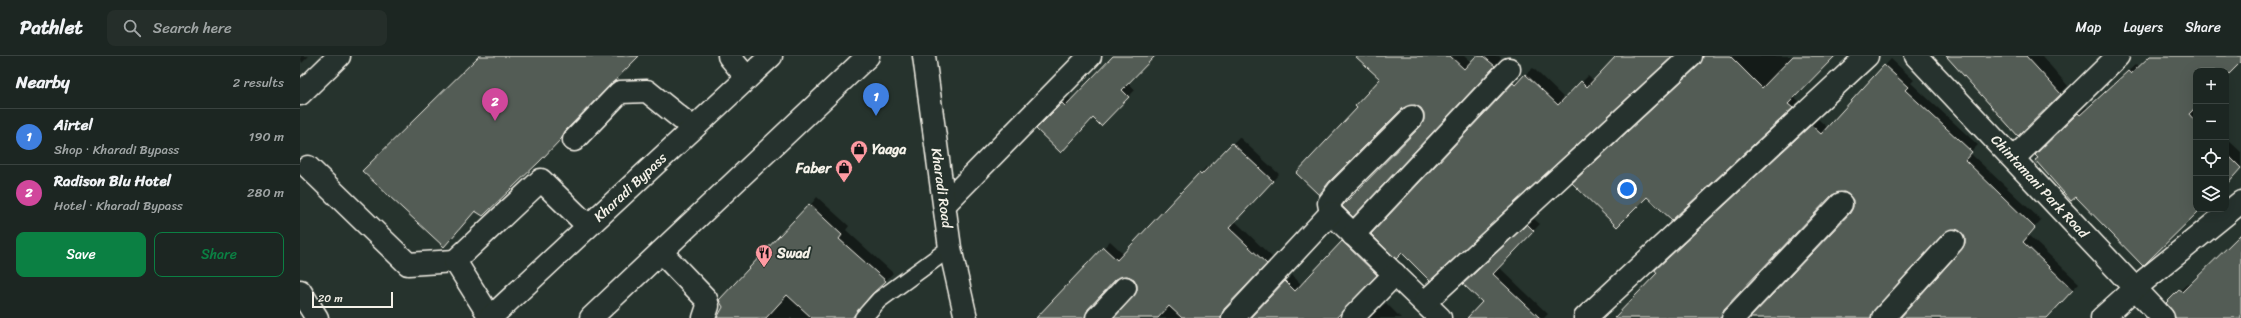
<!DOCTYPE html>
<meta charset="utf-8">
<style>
:root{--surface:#1c2622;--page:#252e2a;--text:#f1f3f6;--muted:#a0a5a5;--line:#3a4340;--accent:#0b8043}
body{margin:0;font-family:Sriracha,sans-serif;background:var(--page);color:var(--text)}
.controls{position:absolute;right:12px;top:12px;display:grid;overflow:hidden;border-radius:8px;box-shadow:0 4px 16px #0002}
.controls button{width:36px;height:36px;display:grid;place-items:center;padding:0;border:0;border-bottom:1px solid var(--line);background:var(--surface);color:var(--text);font:20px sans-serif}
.scale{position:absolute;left:12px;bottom:10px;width:81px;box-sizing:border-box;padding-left:4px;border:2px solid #f4f1e8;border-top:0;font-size:11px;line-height:14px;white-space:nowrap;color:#f4f1e8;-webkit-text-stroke:3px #26332d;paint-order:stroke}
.you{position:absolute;left:1327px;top:133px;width:14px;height:14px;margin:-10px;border:3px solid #fff;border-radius:50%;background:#1a73e8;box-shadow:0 0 0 6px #1a73e833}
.badge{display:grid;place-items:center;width:26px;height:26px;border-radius:50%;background:var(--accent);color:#fff;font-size:13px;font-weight:700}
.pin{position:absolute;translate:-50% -33px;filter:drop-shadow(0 1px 2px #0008)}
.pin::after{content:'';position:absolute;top:21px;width:14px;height:12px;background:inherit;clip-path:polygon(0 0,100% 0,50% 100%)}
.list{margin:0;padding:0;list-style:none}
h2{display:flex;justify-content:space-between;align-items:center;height:52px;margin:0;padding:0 16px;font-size:17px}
h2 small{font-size:13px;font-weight:400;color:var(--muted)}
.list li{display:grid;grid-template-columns:26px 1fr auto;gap:12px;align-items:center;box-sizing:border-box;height:56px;padding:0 16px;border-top:1px solid var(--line)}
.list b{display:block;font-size:15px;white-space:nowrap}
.list p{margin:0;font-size:13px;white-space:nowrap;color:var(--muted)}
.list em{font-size:13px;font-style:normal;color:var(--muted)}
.actions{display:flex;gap:8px;padding:12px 16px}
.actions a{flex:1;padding:9px 0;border:1px solid var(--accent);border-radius:8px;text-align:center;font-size:14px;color:var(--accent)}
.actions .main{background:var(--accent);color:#fff}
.icon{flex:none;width:22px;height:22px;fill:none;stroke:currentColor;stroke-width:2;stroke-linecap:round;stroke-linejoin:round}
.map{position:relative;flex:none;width:1941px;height:262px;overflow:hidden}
header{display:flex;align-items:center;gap:24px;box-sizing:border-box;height:56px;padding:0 20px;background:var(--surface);border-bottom:1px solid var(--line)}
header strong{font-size:19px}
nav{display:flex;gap:22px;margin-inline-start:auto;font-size:14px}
.search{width:280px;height:36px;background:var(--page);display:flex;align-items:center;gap:10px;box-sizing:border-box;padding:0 14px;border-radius:8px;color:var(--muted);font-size:15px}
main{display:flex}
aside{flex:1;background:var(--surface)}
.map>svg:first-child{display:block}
</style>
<header>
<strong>Pathlet</strong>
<div class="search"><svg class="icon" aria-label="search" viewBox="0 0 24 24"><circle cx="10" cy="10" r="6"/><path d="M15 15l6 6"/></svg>Search here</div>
<nav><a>Map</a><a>Layers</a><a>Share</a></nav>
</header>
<main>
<aside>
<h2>Nearby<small>2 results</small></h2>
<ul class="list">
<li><span class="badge" style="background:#3f7fe0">1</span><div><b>Airtel</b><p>Shop · Kharadi Bypass</p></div><em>190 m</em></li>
<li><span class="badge" style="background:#d1479c">2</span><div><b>Radison Blu Hotel</b><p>Hotel · Kharadi Bypass</p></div><em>280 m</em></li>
</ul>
<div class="actions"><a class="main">Save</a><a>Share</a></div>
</aside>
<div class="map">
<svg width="1941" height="262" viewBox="0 0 1941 262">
<rect width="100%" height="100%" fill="#26332d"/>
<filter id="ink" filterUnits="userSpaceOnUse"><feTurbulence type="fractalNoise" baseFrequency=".025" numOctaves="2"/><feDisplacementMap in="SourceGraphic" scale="8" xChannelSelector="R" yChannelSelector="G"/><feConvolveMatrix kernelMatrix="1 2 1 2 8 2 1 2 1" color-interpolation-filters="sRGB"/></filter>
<g filter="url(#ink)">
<g fill="#0007">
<polygon points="0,0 9,0 2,7"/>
<polygon points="180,0 338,0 274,65 270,72 249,94 176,154 144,190"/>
<polygon points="814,0 854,0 828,27 835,34 808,62 793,61 737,73 769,41 772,44"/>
<polygon points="1059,0 1164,0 1171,6 1177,0 1199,0 1201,2 1060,152 1125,64 1125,57 1121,51 1115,48 1103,51 1036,118 1019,138 1058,52 1082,23"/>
<polygon points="1318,0 1371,0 1102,196 1072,178 1214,28 1233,12 1265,43 1288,20 1294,25"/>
<polygon points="1404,0 1534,0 1494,41 1499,45 1372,163"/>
<polygon points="1652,0 1742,0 1768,30 1718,79"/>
<polygon points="1851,0 1941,0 1941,4 1926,19 1926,15 1896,15 1896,153 1899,153 1843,208 1737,99 1786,50 1788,52 1836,8 1839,11"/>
<polygon points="1591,3 1614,24 1611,27 1678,89 1670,97 1741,164 1728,179 1779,227 1745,262 1601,262 1663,194 1666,181 1662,175 1649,172 1580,246 1577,252 1579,262 1452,262 1551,157 1554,145 1550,138 1538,135 1532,138 1430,246 1427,258 1429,262 1316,262 1359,217 1362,208 1518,63 1528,72"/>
<polygon points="939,81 979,118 935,165 972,201 930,246 927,252 930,262 815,262 835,241 838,229 834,222 828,219 816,222 794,246 791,252 794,262 738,262 810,185 824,198 900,118 906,111 908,113"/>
<polygon points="1926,82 1941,96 1941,112 1926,127"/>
<polygon points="517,141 549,170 546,174 593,217 551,262 418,262"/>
<polygon points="1234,163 1240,168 1199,211 1248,258 1244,262 1168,262 1183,246 1170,222"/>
<polygon points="1049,179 1083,211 1049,246 1046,252 1049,262 951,262 992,219 1002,229"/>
<polygon points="1941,179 1941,262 1876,262 1876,258 1867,247 1888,227 1890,229"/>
<polygon points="1086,247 1101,262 1069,262"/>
</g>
<g fill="#525c55" stroke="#f4f1e8">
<polygon points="179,0 339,0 265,75 262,82 240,105 183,160 175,155 144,191 62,115"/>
<polygon points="813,0 855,0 822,34 829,41 801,70 793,62 761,97 736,73 762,47 765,50"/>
<polygon points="1055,0 1150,0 1164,13 1176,0 1183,0 1195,10 1053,161 1042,150 1121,70 1124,64 1124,57 1121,52 1115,49 1103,52 1029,126 1019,139 996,117 1057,52 1055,50 1080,23"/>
<polygon points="1316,0 1373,0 1130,225 1102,197 1096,203 1071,178 1213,27 1215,29 1225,18 1258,49 1281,25 1287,31"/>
<polygon points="1403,0 1430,0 1462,32 1493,0 1535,0 1488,48 1493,52 1372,164 1347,141 1317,171 1272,127 1399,9"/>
<polygon points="1646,0 1726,0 1761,38 1718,80"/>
<polygon points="1850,0 1941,0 1941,6 1926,21 1926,15 1896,15 1896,51 1889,58 1896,66 1896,153 1901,153 1843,210 1776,141 1771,145 1735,104 1738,102 1735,99 1778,57 1780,59 1828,15 1831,18"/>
<polygon points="1584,9 1608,31 1605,34 1672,96 1665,104 1735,172 1723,186 1773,234 1747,262 1600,262 1662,193 1665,187 1665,181 1661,176 1655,173 1644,177 1574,254 1571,262 1450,262 1550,157 1553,151 1553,144 1549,139 1544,136 1532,139 1424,253 1421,262 1314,262 1357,217 1355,214 1511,69 1521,78"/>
<polygon points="932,87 973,125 929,172 967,208 924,253 921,262 882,262 869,250 858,262 814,262 837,235 837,229 834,223 827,220 816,223 788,253 785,262 736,262 803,191 817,204 899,117 901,119"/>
<polygon points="1926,97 1941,112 1926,129"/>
<polygon points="509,148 542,179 539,183 586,225 572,238 552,262 512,262 487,239 466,262 417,262 423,251 419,244"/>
<polygon points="1227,168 1234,175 1193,218 1240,262 1167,262 1182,246 1163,228"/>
<polygon points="1941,178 1941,262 1875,262 1872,254 1866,247 1879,234 1882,236"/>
<polygon points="1042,185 1077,219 1036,262 950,262 985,225 995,235"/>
</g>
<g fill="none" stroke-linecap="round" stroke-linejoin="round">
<defs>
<polyline id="lane" points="563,262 579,244 650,192"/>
<g id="street">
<polyline points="429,0 447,22"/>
<polyline points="1616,0 1863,262"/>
<polyline points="0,38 39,0"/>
<polyline points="1112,61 1038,135 1029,147 1031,157 1140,262"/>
<polyline points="274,84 320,36 347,35 393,72"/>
<polyline points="1714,102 1818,0"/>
<polyline points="8,111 108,208 155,205"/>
<polyline points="645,148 790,0"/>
<polyline points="1053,179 1209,13"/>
<polyline points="361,196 406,243 408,250 404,262"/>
<polyline points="1125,246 1391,0"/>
<polyline points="190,261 155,205 241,124 288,170"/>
<polyline points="797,262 825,232"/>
<polyline points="933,262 1031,157"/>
<polyline points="1052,262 1095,218"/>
<polyline points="1285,262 1567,0"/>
<polyline points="1433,262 1541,148"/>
<polyline points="1583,262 1653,185"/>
<polyline points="1802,262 1835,232 1941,146"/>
</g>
<g id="secondary">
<polyline points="624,0 650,192 666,262"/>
<polyline points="0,235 17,262"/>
</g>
<g id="highway">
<polyline points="190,262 471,0"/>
<polyline points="291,262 568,0"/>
</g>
</defs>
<use href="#lane" stroke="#f4f1e8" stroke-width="19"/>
<use href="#street" stroke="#f4f1e8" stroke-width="25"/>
<use href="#secondary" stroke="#f4f1e8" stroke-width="25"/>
<use href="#highway" stroke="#f4f1e8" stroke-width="25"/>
<use href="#lane" stroke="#26332d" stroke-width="16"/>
<use href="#street" stroke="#26332d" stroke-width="22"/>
<use href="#secondary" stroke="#26332d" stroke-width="22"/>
<use href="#highway" stroke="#26332d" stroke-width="22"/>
</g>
</g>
<defs>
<symbol id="shop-pin" viewBox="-11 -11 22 30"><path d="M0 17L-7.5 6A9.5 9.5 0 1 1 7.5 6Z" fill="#ff9aa2" stroke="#26332d"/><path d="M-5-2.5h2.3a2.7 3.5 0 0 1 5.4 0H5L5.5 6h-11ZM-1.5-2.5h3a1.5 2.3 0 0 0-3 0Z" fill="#111"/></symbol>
<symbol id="restaurant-pin" viewBox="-11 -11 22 30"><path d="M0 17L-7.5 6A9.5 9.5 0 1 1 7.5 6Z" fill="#ff9aa2" stroke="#26332d"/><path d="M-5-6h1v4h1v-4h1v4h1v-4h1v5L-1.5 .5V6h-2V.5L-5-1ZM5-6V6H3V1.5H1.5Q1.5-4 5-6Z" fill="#111"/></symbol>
</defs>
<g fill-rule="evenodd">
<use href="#shop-pin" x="549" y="83" width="20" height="27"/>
<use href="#shop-pin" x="534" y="102" width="20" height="27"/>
<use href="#restaurant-pin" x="454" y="187" width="20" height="27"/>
</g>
<g text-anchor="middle" stroke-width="3.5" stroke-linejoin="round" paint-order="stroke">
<g font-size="14" font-weight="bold" fill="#f4f1e8" stroke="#26332d" text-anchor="start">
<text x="572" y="98">Yaaga</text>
<text x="531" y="117" text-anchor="end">Faber</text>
<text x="477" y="202">Swad</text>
</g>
<g font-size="14" fill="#f4f1e8" stroke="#26332d">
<text transform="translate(1740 130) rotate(47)" y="5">Chintamani Park Road</text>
<text transform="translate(330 131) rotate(-43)" y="5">Kharadi Bypass</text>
<text transform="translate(642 132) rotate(82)" y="5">Kharadi Road</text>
</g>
</g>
</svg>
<div class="controls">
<button>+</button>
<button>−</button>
<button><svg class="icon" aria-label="locate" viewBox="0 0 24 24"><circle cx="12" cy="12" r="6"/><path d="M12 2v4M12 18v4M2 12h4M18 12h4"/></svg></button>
<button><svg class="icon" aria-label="layers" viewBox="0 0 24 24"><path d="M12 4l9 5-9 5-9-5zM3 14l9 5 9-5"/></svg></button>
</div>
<div class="scale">20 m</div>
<div class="you"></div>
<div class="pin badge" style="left:576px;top:60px;background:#3f7fe0">1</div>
<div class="pin badge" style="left:195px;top:65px;background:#d1479c">2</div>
</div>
</main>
